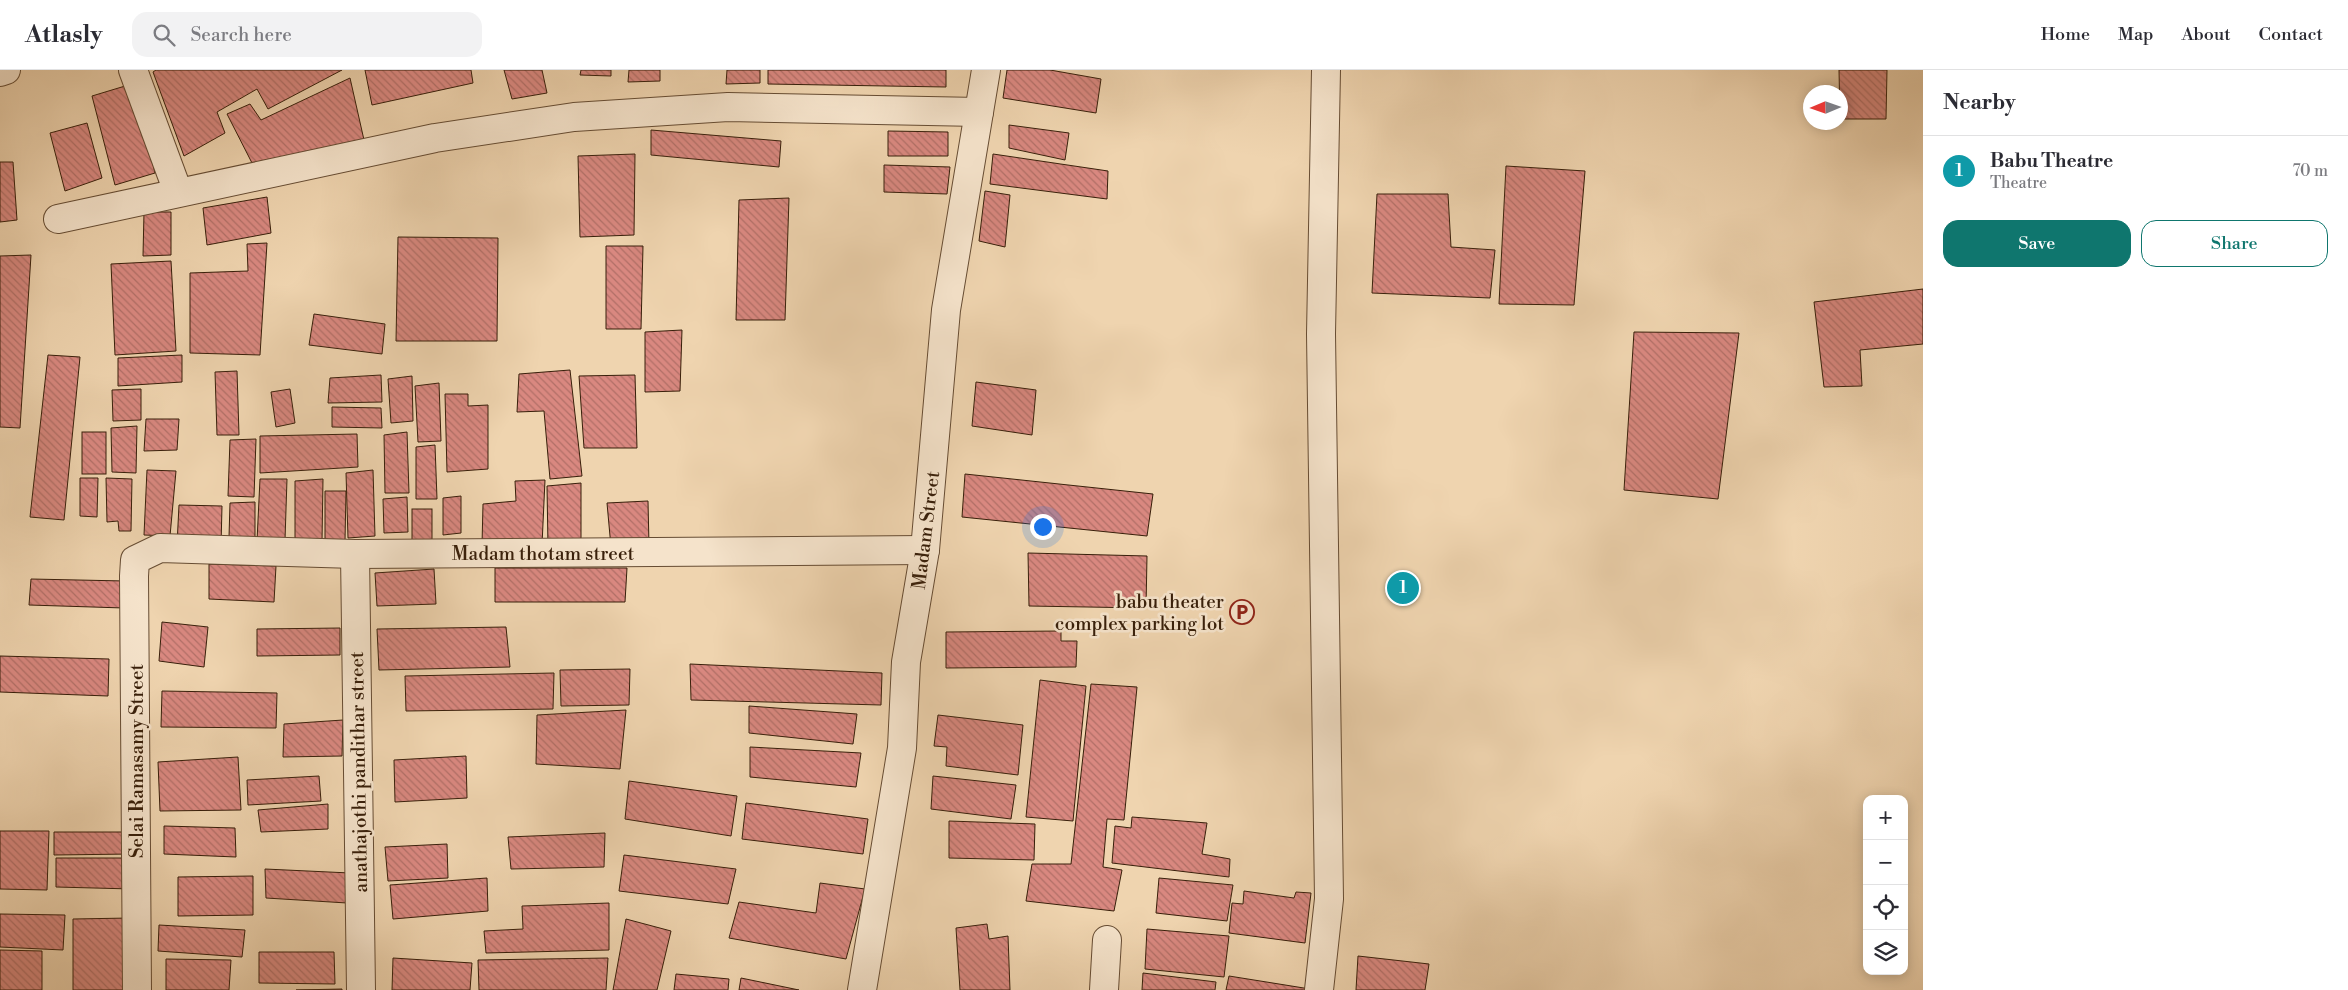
<!DOCTYPE html>
<meta charset="utf-8">
<style>
:root{--surface:#fff;--page:#f2f2f3;--text:#2b2b33;--muted:#7c7c81;--line:#e1e1e2;--accent:#0f766e}
body{margin:0;font-family:"Libre Bodoni",serif;background:var(--page);color:var(--text)}
.controls{position:absolute;right:15px;bottom:15px;display:grid;overflow:hidden;border-radius:10px;box-shadow:0 2px 12px #0003}
.controls button{width:45px;height:45px;display:grid;place-items:center;padding:0;border:0;border-bottom:1px solid var(--line);background:var(--surface);color:var(--text);font:25px sans-serif}
.compass{position:absolute;left:1803px;top:15px;width:45px;height:45px;border-radius:50%;background:var(--surface);box-shadow:0 2px 12px #0003;rotate:268deg}
.you{position:absolute;left:1042px;top:456px;width:18px;height:18px;margin:-12px;border:4px solid #fff;border-radius:50%;background:#1a73e8;box-shadow:0 0 0 8px #1a73e833}
.badge{display:grid;place-items:center;width:32px;height:32px;border-radius:50%;background:var(--accent);color:#fff;font-size:16px;font-weight:700}
.pin{position:absolute;translate:-50% -50%;border:2px solid #fff;box-shadow:0 1px 5px #0006}
.list{margin:0;padding:0;list-style:none}
h2{display:flex;justify-content:space-between;align-items:center;height:65px;margin:0;padding:0 20px;font-size:21px}
h2 small{font-size:16px;font-weight:400;color:var(--muted)}
.list li{display:grid;grid-template-columns:32px 1fr auto;gap:15px;align-items:center;box-sizing:border-box;height:70px;padding:0 20px;border-top:1px solid var(--line)}
.list b{display:block;font-size:19px;white-space:nowrap}
.list p{margin:0;font-size:16px;white-space:nowrap;color:var(--muted)}
.list em{font-size:16px;font-style:normal;color:var(--muted)}
.actions{display:flex;gap:10px;padding:15px 20px}
.actions a{flex:1;padding:11px 0;border:1px solid var(--accent);border-radius:15px;text-align:center;font-size:18px;color:var(--accent)}
.actions .main{background:var(--accent);color:#fff}
.icon{flex:none;width:28px;height:28px;fill:none;stroke:currentColor;stroke-width:2;stroke-linecap:round;stroke-linejoin:round}
.map{position:relative;flex:none;width:1923px;height:920px;overflow:hidden}
header{display:flex;align-items:center;gap:30px;box-sizing:border-box;height:70px;padding:0 25px;background:var(--surface);border-bottom:1px solid var(--line)}
header strong{font-size:24px}
nav{display:flex;gap:28px;margin-inline-start:auto;font-size:18px}
.search{width:350px;height:45px;background:var(--page);display:flex;align-items:center;gap:12px;box-sizing:border-box;padding:0 18px;border-radius:15px;color:var(--muted);font-size:19px}
main{display:flex}
aside{flex:1;background:var(--surface)}
.map>svg:first-child{display:block}
</style>
<header>
<strong>Atlasly</strong>
<div class="search"><svg class="icon" aria-label="search" viewBox="0 0 24 24"><circle cx="10" cy="10" r="6"/><path d="M15 15l6 6"/></svg>Search here</div>
<nav><a>Home</a><a>Map</a><a>About</a><a>Contact</a></nav>
</header>
<main>
<div class="map">
<svg width="1923" height="920" viewBox="0 0 1923 920">
<defs>
<pattern id="building-back-hatch" width="6" height="6" patternUnits="userSpaceOnUse" patternTransform="scale(1.25)"><rect width="6" height="6" fill="#d98880"/><path d="M-1 5l2 2M0 0l6 6M5-1l2 2" fill="none" stroke="#b16f67"/></pattern>
</defs>
<rect width="100%" height="100%" fill="#efd4af"/>
<filter id="stains"><feTurbulence type="fractalNoise" baseFrequency=".004" numOctaves="4"/><feColorMatrix values="0 0 0 0 .2 0 0 0 0 .09 0 0 0 0 .02 0 0 0 .5 -.17"/></filter>
<radialGradient id="worn" r=".72"><stop offset=".6" stop-color="#630" stop-opacity="0"/><stop offset="1" stop-color="#630" stop-opacity=".3"/></radialGradient>
<g fill="url(#building-back-hatch)" stroke="#381f0a">
<polygon points="156,0 342,0 268,39 257,19 217,42 225,63 184,86 153,2"/>
<polygon points="365,0 471,0 473,13 372,35"/>
<polygon points="504,0 542,0 547,23 512,29"/>
<polygon points="581,0 611,0 611,6 580,5"/>
<polygon points="629,0 660,0 660,11 628,12"/>
<polygon points="727,0 760,0 760,13 726,14"/>
<polygon points="768,0 946,0 946,17 768,14"/>
<polygon points="1007,0 1050,0 1101,9 1096,43 1003,28"/>
<polygon points="1839,0 1887,0 1886,49 1840,49"/>
<polygon points="350,8 364,70 252,93 227,44 250,34 261,50"/>
<polygon points="135,13 155,103 115,115 92,26"/>
<polygon points="87,53 102,108 65,121 50,63"/>
<polygon points="1009,55 1069,63 1065,90 1009,78"/>
<polygon points="651,60 781,71 779,97 651,85"/>
<polygon points="888,61 948,62 948,86 888,86"/>
<polygon points="635,84 634,165 580,167 578,86"/>
<polygon points="993,84 1108,101 1107,129 990,114"/>
<polygon points="0,92 13,92 17,150 0,152"/>
<polygon points="884,95 950,97 947,124 884,122"/>
<polygon points="1506,96 1585,101 1574,235 1499,234"/>
<polygon points="985,121 1010,125 1005,177 979,171"/>
<polygon points="1377,124 1448,124 1451,177 1495,180 1490,228 1372,223"/>
<polygon points="267,127 271,163 207,175 203,138"/>
<polygon points="789,128 785,250 736,250 739,130"/>
<polygon points="144,142 171,142 171,185 143,186"/>
<polygon points="398,167 498,168 497,271 396,271"/>
<polygon points="267,173 260,285 190,283 190,203 248,201 247,174"/>
<polygon points="606,176 643,176 641,259 606,259"/>
<polygon points="31,185 20,358 0,357 0,186"/>
<polygon points="171,191 176,281 115,285 111,194"/>
<polygon points="1923,219 1923,274 1860,280 1862,316 1824,317 1814,232"/>
<polygon points="314,244 385,254 382,284 309,275"/>
<polygon points="682,260 680,321 645,322 645,262"/>
<polygon points="1634,262 1739,263 1718,429 1624,420"/>
<polygon points="48,285 80,287 64,450 30,447"/>
<polygon points="182,285 182,312 118,316 118,288"/>
<polygon points="570,300 582,406 550,409 544,341 517,342 519,304"/>
<polygon points="237,301 239,365 217,365 215,302"/>
<polygon points="381,305 382,332 328,333 330,308"/>
<polygon points="635,305 637,378 584,378 579,306"/>
<polygon points="412,306 413,351 391,353 388,309"/>
<polygon points="976,312 1036,320 1032,365 972,356"/>
<polygon points="439,313 441,371 418,372 415,316"/>
<polygon points="141,319 141,350 113,351 112,320"/>
<polygon points="290,319 295,353 276,357 271,322"/>
<polygon points="445,324 468,324 468,336 488,335 488,399 447,402"/>
<polygon points="332,337 381,338 382,358 332,357"/>
<polygon points="146,349 179,349 177,380 144,381"/>
<polygon points="137,356 136,403 112,402 111,358"/>
<rect x="82" y="362" width="24" height="42"/>
<polygon points="407,362 409,423 385,423 384,365"/>
<polygon points="357,364 358,397 260,403 260,366"/>
<polygon points="256,369 254,427 228,426 230,370"/>
<polygon points="435,375 437,429 416,429 416,377"/>
<polygon points="147,400 176,401 170,466 144,465"/>
<polygon points="373,400 375,466 348,468 346,403"/>
<polygon points="965,404 1153,424 1147,466 962,447"/>
<polygon points="80,408 98,408 97,447 80,446"/>
<polygon points="106,408 132,409 131,461 119,461 118,451 107,452"/>
<polygon points="260,409 287,409 285,470 257,471"/>
<polygon points="323,409 322,472 295,473 295,411"/>
<polygon points="545,410 542,475 482,475 483,434 516,431 515,411"/>
<polygon points="581,413 581,474 548,477 547,416"/>
<polygon points="325,421 346,421 345,471 325,471"/>
<polygon points="461,426 461,463 443,465 443,428"/>
<polygon points="407,427 408,462 384,463 383,429"/>
<polygon points="648,431 649,476 611,477 607,433"/>
<polygon points="255,432 255,467 229,467 230,433"/>
<polygon points="179,435 222,436 221,476 177,475"/>
<rect x="412" y="439" width="20" height="32"/>
<polygon points="1028,483 1147,486 1146,538 1029,536"/>
<polygon points="209,494 276,496 274,532 209,529"/>
<polygon points="495,498 627,498 625,532 495,532"/>
<polygon points="434,499 436,534 377,536 375,503"/>
<polygon points="31,509 125,511 124,538 29,535"/>
<polygon points="162,552 208,557 204,597 159,591"/>
<polygon points="506,557 510,597 379,600 377,559"/>
<polygon points="340,558 340,585 257,586 257,559"/>
<polygon points="1061,561 1061,571 1077,571 1076,597 946,598 946,562"/>
<polygon points="0,586 109,589 108,626 0,622"/>
<polygon points="690,594 882,603 881,635 691,630"/>
<polygon points="630,599 629,635 561,636 560,600"/>
<polygon points="554,603 553,639 406,641 405,606"/>
<polygon points="1040,610 1086,616 1073,751 1026,747"/>
<polygon points="1091,614 1137,617 1124,750 1107,749 1103,797 1122,800 1114,841 1026,831 1032,794 1071,794"/>
<polygon points="162,621 277,623 276,658 161,657"/>
<polygon points="749,636 857,644 853,674 749,663"/>
<polygon points="626,640 620,699 536,694 537,645"/>
<polygon points="938,645 1023,655 1018,705 946,696 947,677 934,676"/>
<polygon points="343,650 342,686 283,687 284,654"/>
<polygon points="750,677 861,683 856,717 750,707"/>
<polygon points="466,686 467,728 395,732 394,690"/>
<polygon points="238,687 241,740 160,741 158,692"/>
<polygon points="319,706 321,731 248,735 247,710"/>
<polygon points="933,706 1016,715 1011,749 931,739"/>
<polygon points="629,711 737,726 731,766 625,749"/>
<polygon points="746,733 868,749 863,784 742,769"/>
<polygon points="328,734 328,759 261,762 258,740"/>
<polygon points="1132,747 1207,753 1202,784 1230,789 1229,807 1112,793 1115,756 1131,758"/>
<polygon points="949,751 1035,754 1034,790 949,788"/>
<polygon points="164,756 235,758 236,787 164,784"/>
<polygon points="0,761 49,761 47,820 0,819"/>
<polygon points="54,762 130,762 131,784 54,785"/>
<polygon points="605,763 604,797 511,799 508,767"/>
<polygon points="447,774 448,808 388,811 385,777"/>
<polygon points="624,785 736,799 728,834 619,821"/>
<polygon points="56,788 133,788 132,819 56,817"/>
<polygon points="265,799 350,803 347,833 266,828"/>
<polygon points="253,806 253,845 178,846 178,807"/>
<polygon points="487,808 488,841 393,849 390,815"/>
<polygon points="1159,808 1233,815 1227,851 1156,843"/>
<polygon points="820,813 865,819 846,889 729,868 739,832 816,843"/>
<polygon points="1244,821 1294,828 1296,822 1311,823 1305,873 1229,863 1232,833 1243,834"/>
<polygon points="609,833 609,880 486,883 484,861 523,859 522,836"/>
<polygon points="0,844 65,845 63,880 0,877"/>
<polygon points="130,848 130,920 73,920 73,849"/>
<polygon points="626,849 671,861 657,920 613,920"/>
<polygon points="987,854 989,869 1008,866 1010,920 960,920 956,858"/>
<polygon points="159,855 245,860 242,887 158,881"/>
<polygon points="1147,859 1229,866 1224,907 1145,899"/>
<polygon points="0,880 42,881 42,920 0,920"/>
<polygon points="259,882 334,882 335,914 259,913"/>
<polygon points="1358,886 1429,894 1425,920 1356,920"/>
<polygon points="393,888 472,893 470,920 392,920"/>
<polygon points="608,888 606,920 479,920 478,890"/>
<polygon points="166,889 231,890 229,920 166,920"/>
<polygon points="1143,903 1216,912 1215,920 1142,920"/>
<polygon points="676,904 729,909 728,920 674,920"/>
<polygon points="1229,906 1310,919 1309,920 1226,920"/>
<polygon points="741,908 799,920 739,920"/>
<polygon points="342,919 342,920 296,920"/>
</g>
<g fill="none" stroke-linecap="round" stroke-linejoin="round">
<defs>
<g id="minor">
<polyline points="133,0 178,122"/>
<polyline points="0,2 6,0"/>
<polyline points="58,149 435,68 574,47 728,37 979,42"/>
<polyline points="355,484 361,920"/>
<polyline points="137,920 134,506 135,490 160,478 355,484 925,480"/>
<polyline points="862,920 902,678 906,592 925,480 946,240 986,0"/>
<polyline points="1104,920 1107,870"/>
<polyline points="1319,920 1329,829 1321,264 1326,0"/>
</g>
</defs>
<use href="#minor" stroke="#664c33" stroke-width="30"/>
<use href="#minor" stroke="#f5e3cb" stroke-width="28"/>
</g>
<defs>
<symbol id="parking-ring" viewBox="-11 -11 22 22"><circle r="9.5" fill="#f5e3cb" stroke="#8f2418" stroke-width="1.5"/><path d="M-3.5-5.5H1a3.5 3.5 0 0 1 0 7H-1V5.5H-3.5ZM-1-3.4V-.6H.8a1.4 1.4 0 0 0 0-2.8Z" fill="#8f2418"/></symbol>
</defs>
<g fill-rule="evenodd">
<use href="#parking-ring" x="1228" y="528" width="28" height="28"/>
</g>
<g text-anchor="middle" stroke-width="5" stroke-linejoin="round" paint-order="stroke">
<g font-size="19" fill="#381f0a" stroke="#f5e3cb">
<text transform="translate(925 460) rotate(-83)" y="7">Madam Street</text>
<text x="543" y="490">Madam thotam street</text>
<text transform="translate(136 691) rotate(-90)" y="7">Selai Ramasamy Street</text>
<text transform="translate(358 702) rotate(-91)" y="7">anathajothi pandithar street</text>
</g>
<g font-size="19" fill="#381f0a" stroke="#f5e3cb" text-anchor="end">
<text x="1224" y="538">babu theater<tspan x="1224" dy="22">complex parking lot</tspan></text>
</g>
</g>
<rect width="100%" height="100%" filter="url(#stains)"/>
<rect width="100%" height="100%" fill="url(#worn)"/>
</svg>
<div class="controls">
<button>+</button>
<button>−</button>
<button><svg class="icon" aria-label="locate" viewBox="0 0 24 24"><circle cx="12" cy="12" r="6"/><path d="M12 2v4M12 18v4M2 12h4M18 12h4"/></svg></button>
<button><svg class="icon" aria-label="layers" viewBox="0 0 24 24"><path d="M12 4l9 5-9 5-9-5zM3 14l9 5 9-5"/></svg></button>
</div>
<svg class="compass" viewBox="-18 -18 36 36"><path d="M0-13l5 13h-10z" fill="#e53935"/><path d="M0 13l5-13h-10z" fill="#7c7c81"/></svg>
<div class="you"></div>
<div class="pin badge" style="left:1403px;top:518px;background:#0f9aa8">1</div>
</div>
<aside>
<h2>Nearby<small></small></h2>
<ul class="list">
<li><span class="badge" style="background:#0f9aa8">1</span><div><b>Babu Theatre</b><p>Theatre</p></div><em>70 m</em></li>
</ul>
<div class="actions"><a class="main">Save</a><a>Share</a></div>
</aside>
</main>
